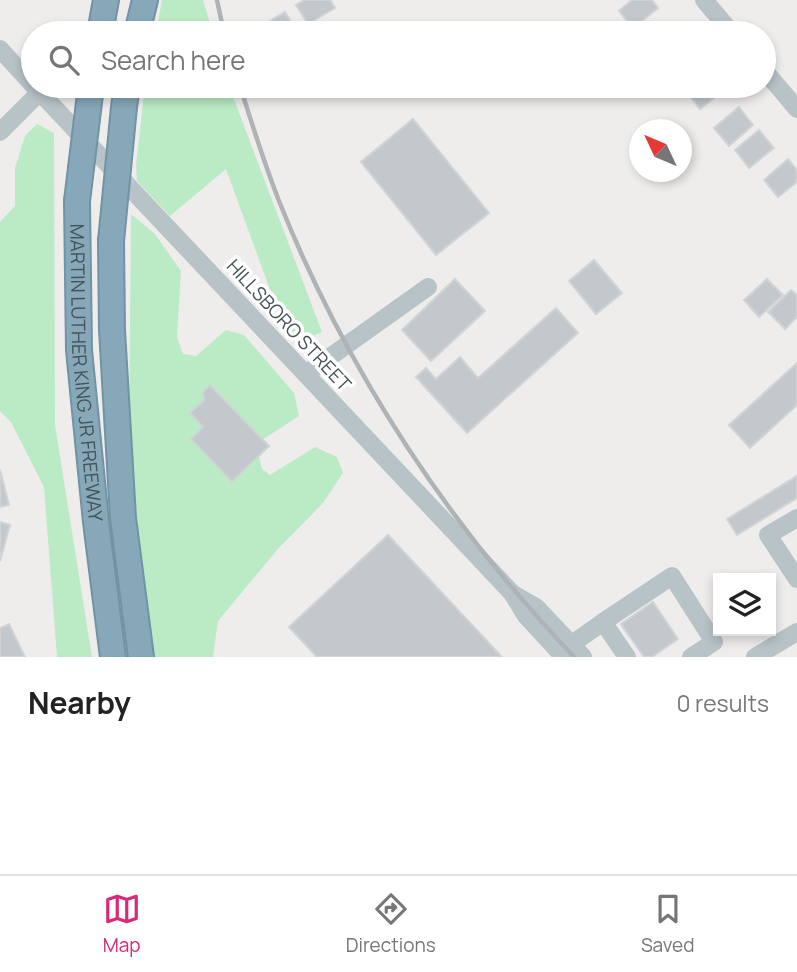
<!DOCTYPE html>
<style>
:root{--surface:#fff;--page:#f2f2f2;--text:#222;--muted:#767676;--line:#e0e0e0;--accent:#db2777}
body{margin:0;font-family:Manrope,sans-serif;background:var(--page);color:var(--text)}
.controls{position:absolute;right:21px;bottom:21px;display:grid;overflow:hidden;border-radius:0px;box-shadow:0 4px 10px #0003}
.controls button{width:63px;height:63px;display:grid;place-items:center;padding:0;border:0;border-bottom:2px solid var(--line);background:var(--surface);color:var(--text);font:35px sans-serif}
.compass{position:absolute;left:629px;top:119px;width:63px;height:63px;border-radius:50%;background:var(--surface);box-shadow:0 4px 10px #0003;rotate:314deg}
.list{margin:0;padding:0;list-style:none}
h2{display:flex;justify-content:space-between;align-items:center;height:91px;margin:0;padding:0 28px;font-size:30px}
h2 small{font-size:23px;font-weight:400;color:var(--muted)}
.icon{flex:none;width:38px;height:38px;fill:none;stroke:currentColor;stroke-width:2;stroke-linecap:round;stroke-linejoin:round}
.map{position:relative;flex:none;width:797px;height:657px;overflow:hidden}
.search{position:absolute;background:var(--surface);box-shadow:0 4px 10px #0003;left:21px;right:21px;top:21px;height:77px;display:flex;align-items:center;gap:18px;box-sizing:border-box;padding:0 24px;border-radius:38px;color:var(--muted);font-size:26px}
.sheet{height:217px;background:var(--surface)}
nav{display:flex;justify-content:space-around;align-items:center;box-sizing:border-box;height:98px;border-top:2px solid var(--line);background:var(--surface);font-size:19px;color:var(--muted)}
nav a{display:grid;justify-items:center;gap:4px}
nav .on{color:var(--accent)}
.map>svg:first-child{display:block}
</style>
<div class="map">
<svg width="797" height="657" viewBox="0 0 797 657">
<rect width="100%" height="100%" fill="#efecec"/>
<g fill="#bbebc5">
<polygon points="162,0 203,0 213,33 156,33"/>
<polygon points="145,86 229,86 322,332 302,341 286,326 276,306 226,169 170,216 137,181 136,165"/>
<polygon points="37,124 54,133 55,425 92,657 57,657 44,487 11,422 0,411 0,222 15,206 15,168 25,136"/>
<polygon points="131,214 155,234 181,271 177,337 183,354 196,356 226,330 244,335 294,393 299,416 256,444 262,469 270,475 315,447 337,457 343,473 323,503 277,550 218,621 213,657 151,657 129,438"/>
</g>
<g fill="#c3c8cc" stroke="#d0d4d7" stroke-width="2">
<polygon points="304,0 330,0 335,8 308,24 296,5"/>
<polygon points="632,0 652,0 658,8 633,28 619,11"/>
<polygon points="285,12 297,32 260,33 257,29"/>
<polygon points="692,86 723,86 725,89 700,109 686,91"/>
<polygon points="739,107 753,125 729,146 714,128"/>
<polygon points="413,119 489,213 436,255 361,162"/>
<polygon points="759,130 774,148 749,168 735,150"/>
<polygon points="788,159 797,170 797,182 778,197 764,180"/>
<polygon points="594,260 622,293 596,314 569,281"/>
<polygon points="455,279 485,311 431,361 402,330"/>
<polygon points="767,279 783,295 759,317 744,300"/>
<polygon points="791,290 797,295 797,317 785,329 768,312"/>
<polygon points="556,308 578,333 467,433 416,377 426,368 436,379 460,357 478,378"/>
<polygon points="797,363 797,405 750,448 729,425"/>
<polygon points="210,385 269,446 232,482 191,439 203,427 190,413 204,400 203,392"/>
<polygon points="0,470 9,505 0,507"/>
<polygon points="797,476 797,498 737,535 727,519"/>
<polygon points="0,522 10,525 0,561"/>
<polygon points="388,535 502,657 317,657 289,627"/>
<polygon points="653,602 678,639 652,657 644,657 621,624"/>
<polygon points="9,624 25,657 0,657 0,628"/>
</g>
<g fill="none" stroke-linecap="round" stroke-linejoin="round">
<defs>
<g id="highway">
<polyline points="100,33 106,0"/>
<polyline points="137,33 145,0"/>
<polyline points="124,107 127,86"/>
<path id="s1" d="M 77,201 L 79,350 L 96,522 L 113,657"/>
<polyline points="111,241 112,330 123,518 141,657"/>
</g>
</defs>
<use href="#highway" stroke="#7193a4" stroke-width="28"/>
<g stroke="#b8c3c8" stroke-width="18">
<polyline points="704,0 732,33"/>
<polyline points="0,49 33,85"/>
<polyline points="764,70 797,109"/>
<polyline points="34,86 512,593 526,616 564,657"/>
<polyline points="0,132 40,92"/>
<polyline points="306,374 428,287"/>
<polyline points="797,518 768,535 797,579"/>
<polyline points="515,595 536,607 583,657"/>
<polyline points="562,651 603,622"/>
<polyline points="627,657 603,622 672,576 714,642 691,657"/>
<polyline points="755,657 797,632"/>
</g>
<use href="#highway" stroke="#86a8b9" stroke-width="24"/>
<g stroke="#aeb3b6" stroke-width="4.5">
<polyline points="217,0 224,33"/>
<path d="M 240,86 C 252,124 264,163 279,201 C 347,371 448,524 574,657"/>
</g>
<defs>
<g id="highway-bridge">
<polyline points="77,201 91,86"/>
<polyline points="111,241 124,107"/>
</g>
</defs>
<use href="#highway-bridge" stroke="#7193a4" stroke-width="28" stroke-linecap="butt"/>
<use href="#highway-bridge" stroke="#86a8b9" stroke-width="24"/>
</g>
<g text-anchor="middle" stroke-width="7" stroke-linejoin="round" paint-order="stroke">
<g font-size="19" fill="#455358" stroke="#fff">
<text transform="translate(289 325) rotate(47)" y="7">HILLSBORO STREET</text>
<text dy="7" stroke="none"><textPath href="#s1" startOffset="172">MARTIN LUTHER KING JR FREEWAY</textPath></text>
</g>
</g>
</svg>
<div class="controls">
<button><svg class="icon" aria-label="layers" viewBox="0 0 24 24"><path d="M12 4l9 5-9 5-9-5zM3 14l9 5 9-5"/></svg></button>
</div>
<svg class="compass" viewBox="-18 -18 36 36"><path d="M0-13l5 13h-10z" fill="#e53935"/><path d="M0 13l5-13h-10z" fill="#767676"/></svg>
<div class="search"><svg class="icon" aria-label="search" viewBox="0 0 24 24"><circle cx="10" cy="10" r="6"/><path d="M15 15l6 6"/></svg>Search here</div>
</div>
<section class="sheet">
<h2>Nearby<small>0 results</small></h2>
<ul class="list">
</ul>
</section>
<nav>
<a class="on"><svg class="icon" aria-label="map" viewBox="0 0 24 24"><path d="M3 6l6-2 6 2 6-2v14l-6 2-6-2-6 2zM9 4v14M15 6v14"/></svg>Map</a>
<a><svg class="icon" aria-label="directions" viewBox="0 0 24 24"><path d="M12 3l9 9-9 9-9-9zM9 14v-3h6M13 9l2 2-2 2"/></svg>Directions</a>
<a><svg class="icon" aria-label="saved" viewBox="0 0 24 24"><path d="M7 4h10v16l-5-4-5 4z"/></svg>Saved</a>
</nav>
